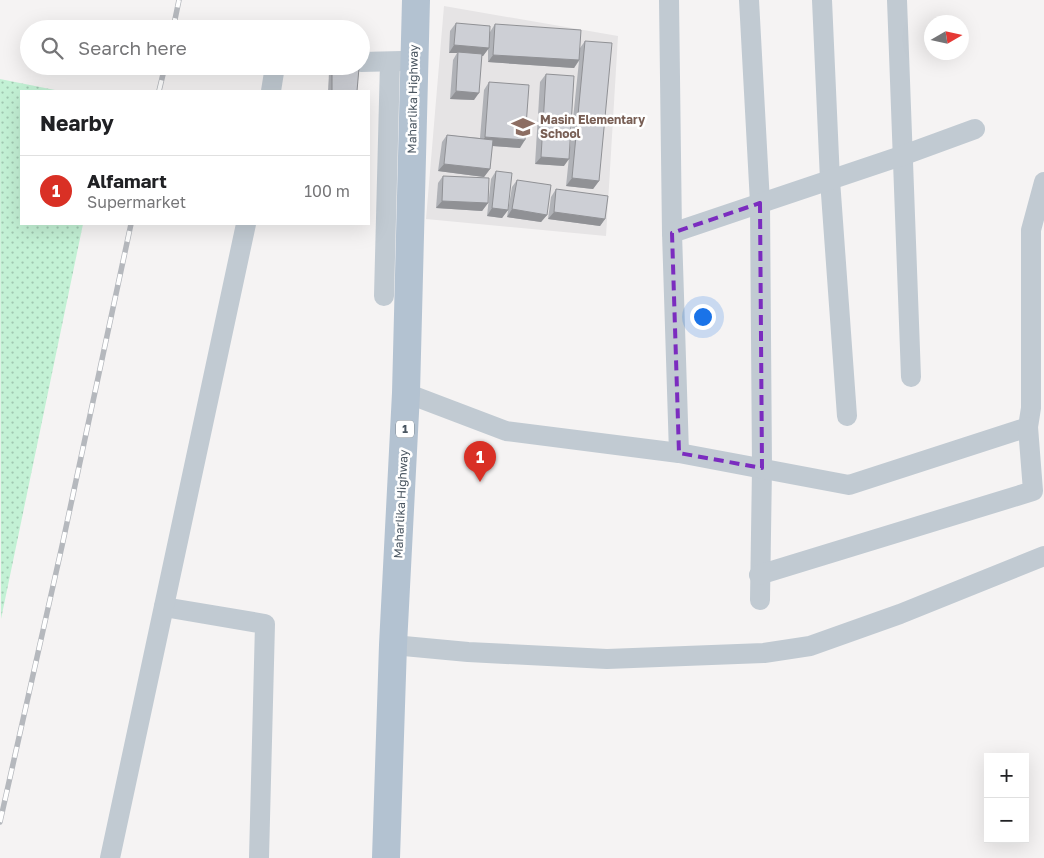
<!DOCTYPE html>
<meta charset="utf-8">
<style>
:root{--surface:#fff;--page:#f2f2f2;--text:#202124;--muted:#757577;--line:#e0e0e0;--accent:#d93025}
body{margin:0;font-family:"Golos Text",sans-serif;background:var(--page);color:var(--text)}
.controls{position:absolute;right:15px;bottom:15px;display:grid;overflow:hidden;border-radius:0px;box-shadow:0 5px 20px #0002}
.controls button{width:45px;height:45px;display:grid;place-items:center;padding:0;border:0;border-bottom:1px solid var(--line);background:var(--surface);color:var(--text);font:25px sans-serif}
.compass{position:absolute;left:924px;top:15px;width:45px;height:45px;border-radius:50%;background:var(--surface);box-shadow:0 5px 20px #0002;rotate:81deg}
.you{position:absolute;left:702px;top:316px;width:18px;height:18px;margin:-12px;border:4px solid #fff;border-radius:50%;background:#1a73e8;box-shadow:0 0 0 8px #1a73e833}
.badge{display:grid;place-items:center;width:32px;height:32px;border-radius:50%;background:var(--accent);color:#fff;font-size:16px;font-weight:700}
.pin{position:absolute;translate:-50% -41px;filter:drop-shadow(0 1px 2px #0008)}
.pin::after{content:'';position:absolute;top:26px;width:18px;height:15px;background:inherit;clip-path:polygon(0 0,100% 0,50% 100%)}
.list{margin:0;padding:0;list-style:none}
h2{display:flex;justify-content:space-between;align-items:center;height:65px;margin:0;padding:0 20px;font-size:21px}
h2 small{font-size:16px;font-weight:400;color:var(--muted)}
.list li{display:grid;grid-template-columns:32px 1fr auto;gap:15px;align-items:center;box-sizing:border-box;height:70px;padding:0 20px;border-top:1px solid var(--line)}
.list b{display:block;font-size:19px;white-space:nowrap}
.list p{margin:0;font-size:16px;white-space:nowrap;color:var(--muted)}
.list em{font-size:16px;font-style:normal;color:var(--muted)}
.icon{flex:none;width:28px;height:28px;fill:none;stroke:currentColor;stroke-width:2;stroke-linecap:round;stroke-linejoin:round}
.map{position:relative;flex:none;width:1044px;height:858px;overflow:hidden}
.search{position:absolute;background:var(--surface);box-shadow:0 5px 20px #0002;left:20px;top:20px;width:350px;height:55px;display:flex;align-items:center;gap:12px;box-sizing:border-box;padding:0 18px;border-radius:28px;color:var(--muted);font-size:19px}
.panel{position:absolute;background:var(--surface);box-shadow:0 5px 20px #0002;left:20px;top:90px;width:350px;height:135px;border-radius:0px}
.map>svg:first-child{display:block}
</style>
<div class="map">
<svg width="1044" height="858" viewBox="0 0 1044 858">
<defs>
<pattern id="green-dots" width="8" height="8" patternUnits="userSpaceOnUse" patternTransform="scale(1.25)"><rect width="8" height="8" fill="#c3f1d5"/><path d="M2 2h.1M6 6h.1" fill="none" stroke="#a0c6b0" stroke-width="1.8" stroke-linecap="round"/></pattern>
</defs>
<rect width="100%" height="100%" fill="#f5f3f3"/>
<polygon fill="#e6e4e5" points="444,6 618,36 606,236 426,219"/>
<polygon fill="url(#green-dots)" points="0,79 60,91 21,91 21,224 83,224 1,619"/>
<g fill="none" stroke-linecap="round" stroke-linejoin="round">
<g stroke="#c1cad2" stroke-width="20">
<polyline points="669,0 672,233 679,453"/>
<polyline points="749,0 760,203 762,468 760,600"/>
<polyline points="822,0 830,180 847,416"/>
<polyline points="897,0 911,377"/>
<polyline points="361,62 402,61"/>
<polyline points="271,91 275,66"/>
<polyline points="672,233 904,155 975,129"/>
<polyline points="384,296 390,62"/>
<polyline points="406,393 506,431 679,453 849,485 1028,427 1031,408 1031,230 1044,182"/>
<polyline points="759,575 1033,491 1028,427"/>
<polyline points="164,607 265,624 259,858"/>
<polyline points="393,645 468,652 607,659 764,653 810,646 900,614 1044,556"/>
<polyline points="110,858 246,224"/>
</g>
<polyline stroke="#b3c2d1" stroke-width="28" points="386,858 393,645 406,393 416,0"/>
<defs>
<g id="rail">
<polyline points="173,29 179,0"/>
<polyline points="159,91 165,66"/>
<polyline points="0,822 62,546 131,224"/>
</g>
</defs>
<use href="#rail" stroke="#b5b8bd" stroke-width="5.5"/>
<use href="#rail" stroke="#fff" stroke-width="4" stroke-dasharray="11" stroke-linecap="butt"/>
</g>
<g fill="#b0b2b7">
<polygon points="456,23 490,32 495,24 580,48 585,41 599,181 593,189 566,186 579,61 574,68 488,62 488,49 483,56 482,56 474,100 450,99 453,60 457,53 449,53 450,31"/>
<polygon points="332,67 357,91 328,91 329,73"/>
<polygon points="546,74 564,166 535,164 540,82"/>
<polygon points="489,82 520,148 492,146 490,169 484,177 438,171 442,142 447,135 480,138 484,90"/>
<polygon points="496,171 508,210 502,218 487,216 491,179"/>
<polygon points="443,176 488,203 482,211 436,208 438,183"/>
<polygon points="517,180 547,215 541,222 507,217 512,187"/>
<polygon points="556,189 605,219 600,226 548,219 551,197"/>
</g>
<g fill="#909195">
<polygon points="454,45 489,48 483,56 458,54 458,52 457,53 449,53"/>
<polygon points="493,55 579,60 574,68 488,62"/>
<polygon points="456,91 479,93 474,100 450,99"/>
<polygon points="485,137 525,140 520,148 480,145"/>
<polygon points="541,157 569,159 564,166 535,164"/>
<polygon points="444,164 490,169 484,177 438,171"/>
<polygon points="572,178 599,181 593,189 566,186"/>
<polygon points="442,201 488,203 482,211 436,208"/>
<polygon points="492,208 508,210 502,218 487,216"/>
<polygon points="512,209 547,215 541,222 507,217"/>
<polygon points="554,212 605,219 600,226 548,219"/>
</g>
<g fill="#cdcfd5" stroke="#909195">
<polygon points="456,23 490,26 489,48 454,45"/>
<polygon points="495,24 581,30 579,60 493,55"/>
<polygon points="585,41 612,43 599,181 572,178"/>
<polygon points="458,52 482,54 479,93 456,91"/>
<polygon points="332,67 359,68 357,91 332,91"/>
<polygon points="546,74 574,76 569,159 541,157"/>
<polygon points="489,82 529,85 525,140 485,137"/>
<polygon points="447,135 493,140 490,169 444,164"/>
<polygon points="496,171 512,173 508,210 492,208"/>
<polygon points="443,176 489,178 488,203 442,201"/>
<polygon points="517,180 551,185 547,215 512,209"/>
<polygon points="556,189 608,196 605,219 554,212"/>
</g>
<path fill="none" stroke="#7b2cbf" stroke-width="4" stroke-dasharray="10 6" stroke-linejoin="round" d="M 760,203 L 762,468 L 679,453 L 672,233 Z"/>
<defs>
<symbol id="school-bare" viewBox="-9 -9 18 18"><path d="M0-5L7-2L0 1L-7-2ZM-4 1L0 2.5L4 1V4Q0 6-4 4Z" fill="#8d6e63" stroke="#fff" stroke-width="2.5" paint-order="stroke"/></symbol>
</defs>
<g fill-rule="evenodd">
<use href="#school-bare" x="507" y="111" width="32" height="32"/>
</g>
<g text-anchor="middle" stroke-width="5" stroke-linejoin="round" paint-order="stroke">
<rect fill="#fff" stroke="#808990" stroke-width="1" x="396" y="420.5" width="18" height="17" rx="4"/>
<g font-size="11" font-weight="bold" fill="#4a5661">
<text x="405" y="433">1</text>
</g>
<g font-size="12" fill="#4a5661" stroke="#fff">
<text transform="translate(413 99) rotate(-89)" y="4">Maharlika Highway</text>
<text transform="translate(401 504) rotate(-87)" y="4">Maharlika Highway</text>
</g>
<g font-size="12" font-weight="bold" fill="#785e54" stroke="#fff" text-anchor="start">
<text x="540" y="124">Masin Elementary<tspan x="540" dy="14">School</tspan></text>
</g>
</g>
</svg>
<div class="controls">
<button>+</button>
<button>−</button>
</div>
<svg class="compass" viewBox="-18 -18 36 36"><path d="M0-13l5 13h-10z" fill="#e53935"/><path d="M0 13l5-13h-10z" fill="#757577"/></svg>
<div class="you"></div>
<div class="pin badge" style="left:480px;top:482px">1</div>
<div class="search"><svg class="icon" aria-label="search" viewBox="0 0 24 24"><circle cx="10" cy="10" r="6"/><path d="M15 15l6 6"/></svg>Search here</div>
<section class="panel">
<h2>Nearby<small></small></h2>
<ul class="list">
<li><span class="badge">1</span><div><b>Alfamart</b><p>Supermarket</p></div><em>100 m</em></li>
</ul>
</section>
</div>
